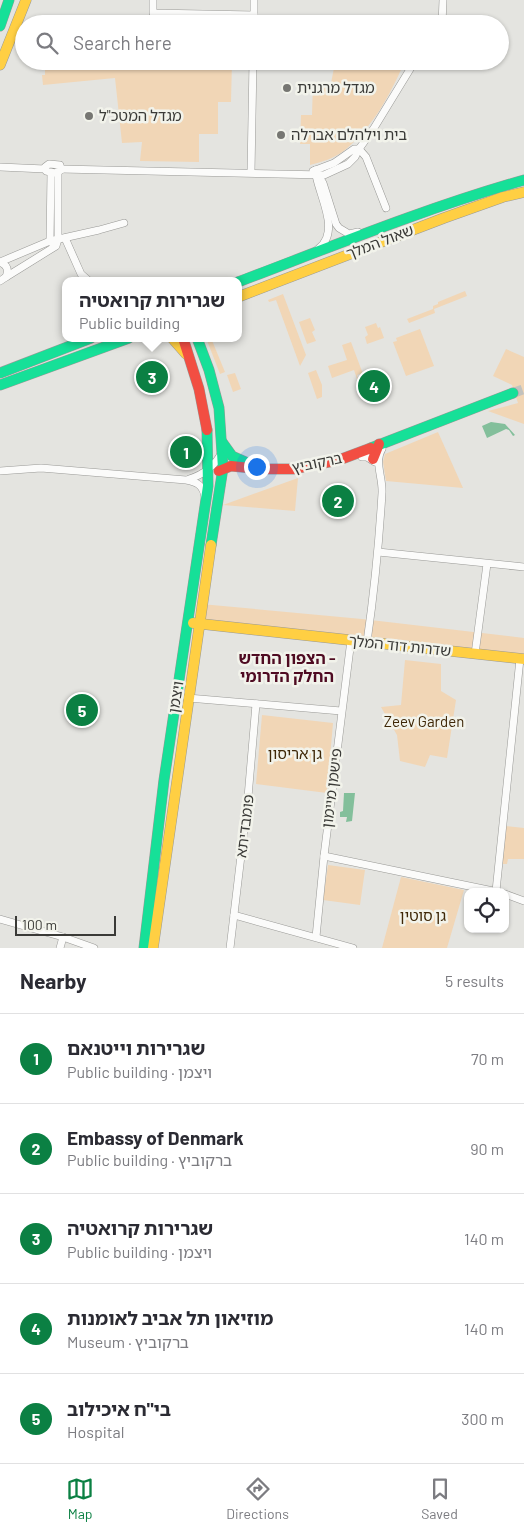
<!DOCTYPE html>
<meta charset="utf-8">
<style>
:root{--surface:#fff;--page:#f7f7f7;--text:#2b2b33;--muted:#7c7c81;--line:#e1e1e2;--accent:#0b8043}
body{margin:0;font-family:Barlow,"Noto Sans Hebrew",sans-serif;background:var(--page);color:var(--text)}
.controls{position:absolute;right:15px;bottom:15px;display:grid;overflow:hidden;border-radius:10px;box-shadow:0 1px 4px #0004}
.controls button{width:45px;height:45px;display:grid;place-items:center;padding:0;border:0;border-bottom:1px solid var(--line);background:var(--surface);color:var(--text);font:25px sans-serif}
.scale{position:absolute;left:15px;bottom:12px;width:101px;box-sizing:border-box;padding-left:5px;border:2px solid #3a3a37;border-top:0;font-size:14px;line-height:18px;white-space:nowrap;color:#3a3a37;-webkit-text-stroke:4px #f2f3eb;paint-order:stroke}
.you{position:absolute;left:256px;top:466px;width:18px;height:18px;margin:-12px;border:4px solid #fff;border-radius:50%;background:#1a73e8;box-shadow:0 0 0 8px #1a73e833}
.badge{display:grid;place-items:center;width:32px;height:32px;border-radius:50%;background:var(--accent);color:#fff;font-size:16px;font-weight:700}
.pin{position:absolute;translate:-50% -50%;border:2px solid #fff;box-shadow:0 1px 5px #0006}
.popup{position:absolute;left:62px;top:277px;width:180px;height:65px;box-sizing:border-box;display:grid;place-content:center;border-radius:10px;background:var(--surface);filter:drop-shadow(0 1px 4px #0005);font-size:16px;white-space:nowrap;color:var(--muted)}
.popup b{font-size:19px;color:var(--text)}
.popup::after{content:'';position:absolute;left:50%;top:100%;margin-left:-10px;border:10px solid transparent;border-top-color:var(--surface)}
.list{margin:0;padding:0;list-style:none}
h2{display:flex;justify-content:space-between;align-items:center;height:65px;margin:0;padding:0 20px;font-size:21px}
h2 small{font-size:16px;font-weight:400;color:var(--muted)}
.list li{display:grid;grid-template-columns:32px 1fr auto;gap:15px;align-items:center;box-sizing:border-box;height:90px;padding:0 20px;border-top:1px solid var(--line)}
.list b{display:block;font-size:19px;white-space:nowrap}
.list p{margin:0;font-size:16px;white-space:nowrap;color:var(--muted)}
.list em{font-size:16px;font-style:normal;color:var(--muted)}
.icon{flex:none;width:28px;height:28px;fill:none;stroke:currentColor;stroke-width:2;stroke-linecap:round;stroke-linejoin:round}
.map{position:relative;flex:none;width:524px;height:948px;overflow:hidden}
.search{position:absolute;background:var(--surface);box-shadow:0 1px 4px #0004;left:15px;right:15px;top:15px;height:55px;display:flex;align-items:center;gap:12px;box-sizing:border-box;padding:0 18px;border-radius:28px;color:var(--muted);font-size:19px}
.sheet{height:515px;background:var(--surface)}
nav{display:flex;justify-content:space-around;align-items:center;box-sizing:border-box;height:70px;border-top:1px solid var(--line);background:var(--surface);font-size:14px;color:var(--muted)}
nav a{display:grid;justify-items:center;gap:2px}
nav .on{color:var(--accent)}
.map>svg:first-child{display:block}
</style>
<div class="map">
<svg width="524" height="948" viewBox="0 0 524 948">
<rect width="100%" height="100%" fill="#e4e4e0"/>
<g fill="#f1d6b6">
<polygon points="45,61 54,61 85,66 93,61 232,61 231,102 218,102 218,134 199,134 199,162 140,161 142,142 122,143 115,78 43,85 42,75 45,75"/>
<path d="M 335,63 L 404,63 C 390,95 373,127 345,150 C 335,158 322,162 310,165 L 310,144 L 300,144 L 301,115 L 312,115 L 313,82 L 331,83 Z"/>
<polygon points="465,291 467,296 434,309 435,313 409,323 407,319 433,309 433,306 438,304 438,302"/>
<polygon points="283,294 306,355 300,366 276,300 269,302 268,300"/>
<polygon points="310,318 315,330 312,332 316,341 307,344 299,322"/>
<polygon points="376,323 378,328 380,327 384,338 367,344 365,337 368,335 365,327"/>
<polygon points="420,329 434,366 406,376 393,342 397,341 396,338"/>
<polygon points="206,338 211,338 225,372 220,374"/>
<polygon points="351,342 366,382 365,382 360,374 357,375 359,385 354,370 332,378 328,366 347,360 342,345"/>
<polygon points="506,349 524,357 524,424 488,411 518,403 512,385 493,376"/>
<polygon points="316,370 322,385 322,397 317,399 308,373"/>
<polygon points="235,373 241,389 233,392 227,375"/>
<polygon points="438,432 463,488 386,481 383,462 385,454"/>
<polygon points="298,478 295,511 223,505"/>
<polygon points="201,604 362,619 524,638 524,658 198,624"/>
<polygon points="405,660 441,664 441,691 456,700 447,758 430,755 425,767 400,761 397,735 381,707 401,705"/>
<polygon points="262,715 333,723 327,793 256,784"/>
<polygon points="505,826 524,828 524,859 508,859 507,864 500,864"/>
<polygon points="328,865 365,870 360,905 323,900"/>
<polygon points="401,877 464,890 447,948 382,948"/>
</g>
<g fill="#83bf9b">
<polygon points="491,422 505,424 515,435 513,436 509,430 506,429 487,438 482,426"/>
<polygon points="344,793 355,793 352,821 346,822 347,817 340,817 340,812 343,811"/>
</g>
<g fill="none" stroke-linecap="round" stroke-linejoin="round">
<polyline stroke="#c2c2be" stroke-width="10" stroke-dasharray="10 5" stroke-linecap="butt" points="513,393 524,389"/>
<defs>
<g id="street">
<polyline points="153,0 153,13 254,15"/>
<polyline points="254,24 254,0"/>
<polyline points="442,24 443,0"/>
<polyline points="359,149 366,157 386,208"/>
<polygon points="49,164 60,165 61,170 55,173 46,171 45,167"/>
<polyline points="0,167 45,169"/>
<polyline points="61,169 324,175 348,164 355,157 359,149 374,128 415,61"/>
<polyline points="315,170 323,183 336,224 339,228 349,234 358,232"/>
<polyline points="313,171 334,163 354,149 359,149"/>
<polyline points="251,172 253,61"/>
<polyline points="51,173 50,241 53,244"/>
<path d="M 316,175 C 320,198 341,232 318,249"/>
<polyline points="65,238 81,274 89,281"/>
<polyline points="0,262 50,241 99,230 124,223"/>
<path d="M 0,262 C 7,265 9,270 6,277 L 0,281"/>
<polyline points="6,277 56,246 58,239 58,172"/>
<polyline points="362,457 367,457 375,462"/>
<path d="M 0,471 L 41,468 L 186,480 C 197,482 203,485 205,497"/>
<path d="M 189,479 C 203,475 216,465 222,452"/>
<polyline points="378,552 524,567"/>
<path d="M 367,642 C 374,593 379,543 382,493 C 383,478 374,462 382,449"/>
<polyline points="475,654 487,564"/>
<polyline points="188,698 341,711"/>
<polyline points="324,856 498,892"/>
<polyline points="496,891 520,659"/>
<polyline points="505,894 524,901"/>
<polyline points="234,915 353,948"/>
<polyline points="0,919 63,937 94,948"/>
<polyline points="316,937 324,856 351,640"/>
<polyline points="60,948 63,937"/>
<polyline points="230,948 248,797 256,704"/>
</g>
<g id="fast">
<polyline points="0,26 9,0"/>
<path d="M 238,282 C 333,246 426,208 524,180"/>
<polyline points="197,338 209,370 219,408 223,468 211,545"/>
<polyline points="0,373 91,338"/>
<polyline points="0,385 129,338"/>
<polyline points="222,442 232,456 248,463"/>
<polyline points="371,448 513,393"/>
<polyline points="144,948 164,780 208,486 207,430"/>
</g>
<g id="slow">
<polyline points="0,65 26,0"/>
<polyline points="238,297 444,218 503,197 524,192"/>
<polyline points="172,338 186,354"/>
<polyline points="193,623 524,659"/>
<polyline points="153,948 211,545"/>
</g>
<g id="jam">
<polyline points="183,338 199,389 207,430"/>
<polyline points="373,459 379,444"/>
<polyline points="219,471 231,466 260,469 293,469 339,460 371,448"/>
</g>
</defs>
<use href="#street" stroke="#999996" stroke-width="8"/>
<use href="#fast" stroke="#999996" stroke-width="11"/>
<use href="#slow" stroke="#999996" stroke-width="11"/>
<use href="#jam" stroke="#999996" stroke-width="11"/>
<use href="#street" stroke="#fbfbfa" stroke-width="7"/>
<use href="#fast" stroke="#16e098" stroke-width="10"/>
<use href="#slow" stroke="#ffcf43" stroke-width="10"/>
<use href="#jam" stroke="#f24e42" stroke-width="10"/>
</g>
<g fill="#767672" stroke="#f2f3eb" stroke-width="2">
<circle cx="287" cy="88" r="5"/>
<circle cx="89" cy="116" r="5"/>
<circle cx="281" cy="135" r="5"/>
</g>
<g text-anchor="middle" stroke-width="5" stroke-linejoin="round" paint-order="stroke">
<g font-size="15" fill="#3a3a37" stroke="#f2f3eb" text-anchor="start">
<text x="297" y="93">מגדל מרגנית</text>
<text x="99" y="121">מגדל המטכ"ל</text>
<text x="291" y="140">בית וילהלם אברלה</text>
</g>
<g font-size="15" fill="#3a3a37" stroke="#f2f3eb">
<text transform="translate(380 242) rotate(-21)" y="5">שאול המלך</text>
<text transform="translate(317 463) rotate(-12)" y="5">ברקוביץ</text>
<text transform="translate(400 646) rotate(6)" y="5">שדרות דוד המלך</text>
<text transform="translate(176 697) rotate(-81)" y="5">ויצמן</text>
<text transform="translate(332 788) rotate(-83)" y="5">פישמן מיימון</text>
<text transform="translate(245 826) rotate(-83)" y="5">פומבדיתא</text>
</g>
<g font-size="15" fill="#3e2707" stroke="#f2f3eb">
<text x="424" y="727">Zeev Garden</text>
<text x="295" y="759">גן אריסון</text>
<text x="423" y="921">גן סוטין</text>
</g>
<g font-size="16" font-weight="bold" fill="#4f0b22" stroke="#f2f3eb">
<text x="287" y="664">הצפון החדש -<tspan x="287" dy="18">החלק הדרומי</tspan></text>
</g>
</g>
</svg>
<div class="controls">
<button><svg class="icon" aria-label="locate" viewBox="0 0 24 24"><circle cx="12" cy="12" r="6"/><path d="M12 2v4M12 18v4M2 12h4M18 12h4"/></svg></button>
</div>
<div class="scale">100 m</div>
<div class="you"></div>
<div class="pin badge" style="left:186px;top:452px">1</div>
<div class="pin badge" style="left:338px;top:501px">2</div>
<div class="pin badge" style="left:152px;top:377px">3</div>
<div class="popup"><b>שגרירות קרואטיה</b>Public building</div>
<div class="pin badge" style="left:374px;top:386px">4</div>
<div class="pin badge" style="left:82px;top:710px">5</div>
<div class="search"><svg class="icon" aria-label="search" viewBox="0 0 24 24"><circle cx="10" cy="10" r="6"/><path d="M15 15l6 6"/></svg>Search here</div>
</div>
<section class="sheet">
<h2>Nearby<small>5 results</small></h2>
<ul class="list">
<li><span class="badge">1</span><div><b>שגרירות וייטנאם</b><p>Public building · ויצמן</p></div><em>70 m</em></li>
<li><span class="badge">2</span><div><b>Embassy of Denmark</b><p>Public building · ברקוביץ</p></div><em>90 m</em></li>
<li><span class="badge">3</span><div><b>שגרירות קרואטיה</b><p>Public building · ויצמן</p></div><em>140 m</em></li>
<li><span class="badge">4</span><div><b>מוזיאון תל אביב לאומנות</b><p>Museum · ברקוביץ</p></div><em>140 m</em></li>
<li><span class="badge">5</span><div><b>בי&quot;ח איכילוב</b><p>Hospital</p></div><em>300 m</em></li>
</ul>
</section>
<nav>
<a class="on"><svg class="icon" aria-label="map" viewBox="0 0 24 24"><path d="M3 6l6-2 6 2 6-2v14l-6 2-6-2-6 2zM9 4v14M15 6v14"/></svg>Map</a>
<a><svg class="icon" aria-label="directions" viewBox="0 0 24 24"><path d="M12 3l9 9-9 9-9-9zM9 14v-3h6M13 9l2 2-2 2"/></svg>Directions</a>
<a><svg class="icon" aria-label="saved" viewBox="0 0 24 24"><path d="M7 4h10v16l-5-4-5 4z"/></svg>Saved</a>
</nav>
